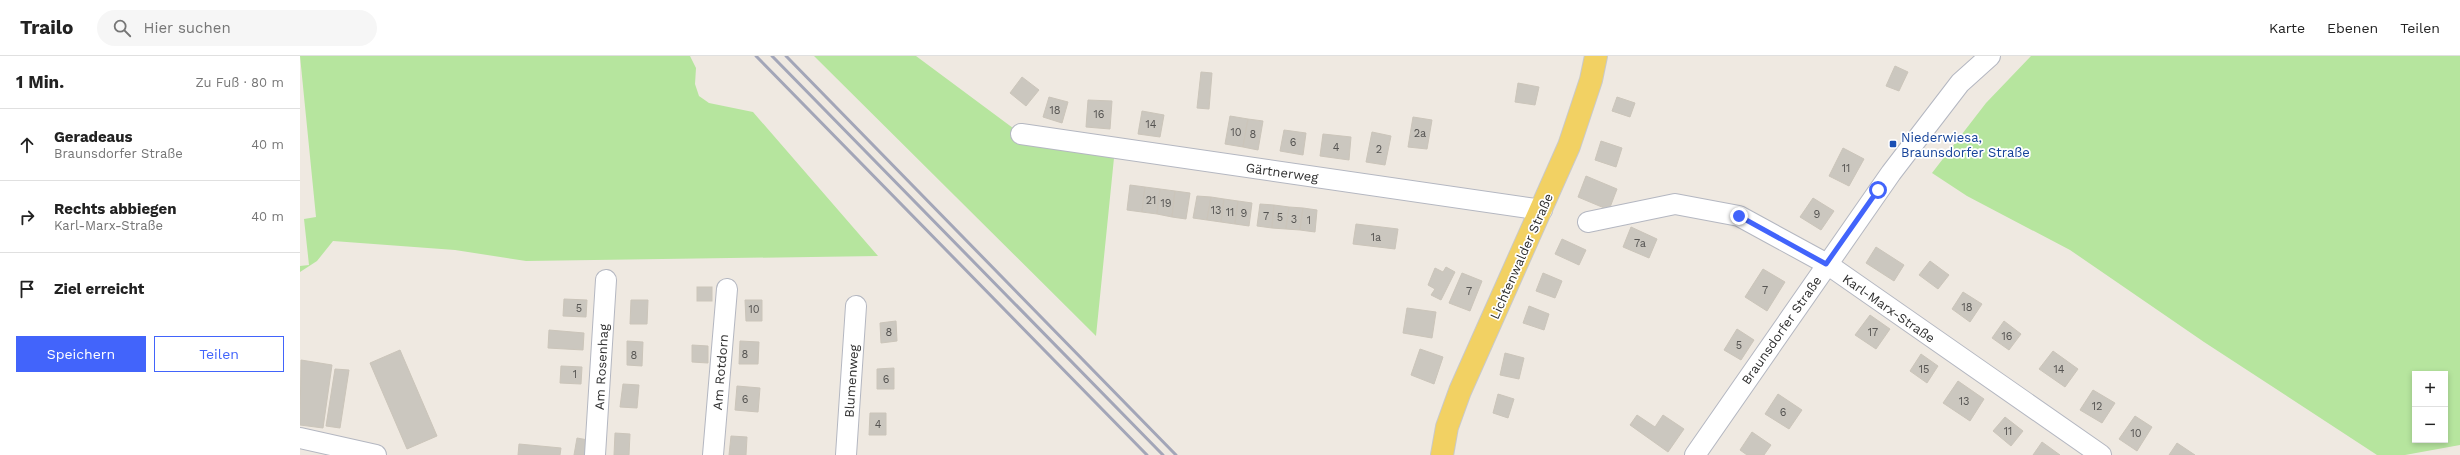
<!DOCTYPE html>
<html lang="de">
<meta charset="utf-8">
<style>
:root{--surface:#fff;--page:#f6f6f6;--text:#222;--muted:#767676;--line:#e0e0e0;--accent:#4264fb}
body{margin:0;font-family:"Work Sans",sans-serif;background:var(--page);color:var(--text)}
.controls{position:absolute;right:12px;bottom:12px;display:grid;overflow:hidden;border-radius:0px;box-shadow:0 2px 6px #0003}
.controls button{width:36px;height:36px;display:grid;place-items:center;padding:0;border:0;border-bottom:1px solid var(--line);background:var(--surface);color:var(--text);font:20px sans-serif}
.stop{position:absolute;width:12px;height:12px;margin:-9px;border:3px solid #4264fb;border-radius:50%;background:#fff}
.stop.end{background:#4264fb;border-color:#fff;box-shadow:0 1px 4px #0008}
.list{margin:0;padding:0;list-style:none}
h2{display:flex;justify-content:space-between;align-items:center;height:52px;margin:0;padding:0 16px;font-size:17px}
h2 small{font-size:13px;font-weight:400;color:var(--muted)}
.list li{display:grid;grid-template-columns:26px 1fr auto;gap:12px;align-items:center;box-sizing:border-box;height:72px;padding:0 16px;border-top:1px solid var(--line)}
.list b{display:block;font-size:15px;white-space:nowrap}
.list p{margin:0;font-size:13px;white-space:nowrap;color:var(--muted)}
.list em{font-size:13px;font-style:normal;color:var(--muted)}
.actions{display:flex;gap:8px;padding:12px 16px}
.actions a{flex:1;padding:9px 0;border:1px solid var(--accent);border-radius:0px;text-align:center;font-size:14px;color:var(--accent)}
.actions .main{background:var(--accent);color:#fff}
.icon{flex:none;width:22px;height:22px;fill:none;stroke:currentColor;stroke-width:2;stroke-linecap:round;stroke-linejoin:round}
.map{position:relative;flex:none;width:2160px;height:399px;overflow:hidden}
header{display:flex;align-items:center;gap:24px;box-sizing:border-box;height:56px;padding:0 20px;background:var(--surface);border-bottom:1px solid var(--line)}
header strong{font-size:19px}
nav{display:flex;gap:22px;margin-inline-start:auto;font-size:14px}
.search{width:280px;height:36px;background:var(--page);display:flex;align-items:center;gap:10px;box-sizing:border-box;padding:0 14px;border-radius:22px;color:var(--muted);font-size:15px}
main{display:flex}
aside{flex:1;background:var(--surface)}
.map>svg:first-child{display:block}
</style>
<header>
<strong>Trailo</strong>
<div class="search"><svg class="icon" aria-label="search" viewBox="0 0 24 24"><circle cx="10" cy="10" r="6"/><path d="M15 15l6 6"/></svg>Hier suchen</div>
<nav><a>Karte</a><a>Ebenen</a><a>Teilen</a></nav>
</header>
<main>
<aside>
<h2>1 Min.<small>Zu Fuß · 80 m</small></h2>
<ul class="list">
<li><svg class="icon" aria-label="ahead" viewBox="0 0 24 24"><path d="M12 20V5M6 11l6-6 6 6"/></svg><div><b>Geradeaus</b><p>Braunsdorfer Straße</p></div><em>40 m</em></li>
<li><svg class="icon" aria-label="right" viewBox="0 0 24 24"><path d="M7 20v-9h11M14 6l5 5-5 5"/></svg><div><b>Rechts abbiegen</b><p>Karl-Marx-Straße</p></div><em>40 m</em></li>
<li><svg class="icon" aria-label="arrive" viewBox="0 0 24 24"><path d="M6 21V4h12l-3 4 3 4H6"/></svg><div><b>Ziel erreicht</b></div></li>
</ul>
<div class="actions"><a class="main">Speichern</a><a>Teilen</a></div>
</aside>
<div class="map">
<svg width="2160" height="399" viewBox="0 0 2160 399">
<rect width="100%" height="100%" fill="#efe9e1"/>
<g fill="#b6e59e" fill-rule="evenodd">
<polygon points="0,0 390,0 396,12 395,28 399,40 409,47 453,56 578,200 226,205 155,194 33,185 17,205 0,216 0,210 9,209 4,163 16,161"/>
<polygon points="514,0 616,0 721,78 815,92 796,280"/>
<path d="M 1731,0 L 2160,0 L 2160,389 L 2105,399 L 2077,399 L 1904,286 L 1770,194 L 1667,140 L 1632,117 L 1686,47 ZM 2115,318 L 2145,318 L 2145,384 L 2115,384 Z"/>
</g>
<g fill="#cbc7bf" stroke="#cbc5ba">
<polygon points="1595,10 1608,16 1599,35 1586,30"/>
<polygon points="901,16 912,17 909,53 897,52"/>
<polygon points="722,21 739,34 726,50 710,37"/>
<polygon points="1218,27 1239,31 1235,49 1215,46"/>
<polygon points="749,41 768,46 762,67 743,61"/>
<polygon points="1317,41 1335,47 1330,61 1312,55"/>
<polygon points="788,44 812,45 810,73 786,71"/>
<polygon points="842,55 864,59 860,81 838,78"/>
<polygon points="930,60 948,63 943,91 925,88"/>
<polygon points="1113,61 1132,64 1127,93 1108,91"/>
<polygon points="948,63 963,65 958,94 943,91"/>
<polygon points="984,74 1006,77 1003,99 980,95"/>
<polygon points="1072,76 1091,80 1085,109 1066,106"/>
<polygon points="1023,78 1051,81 1049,104 1020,100"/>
<polygon points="1301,85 1322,92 1316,111 1295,104"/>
<polygon points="1543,92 1564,103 1549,130 1529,120"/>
<polygon points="1286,120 1317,133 1309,154 1278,141"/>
<polygon points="830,129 845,131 842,156 827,154"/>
<polygon points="845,131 860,133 857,158 842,156"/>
<polygon points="860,133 875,135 872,161 857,158"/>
<polygon points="875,135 890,137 886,163 872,161"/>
<polygon points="897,140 911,141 907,164 893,162"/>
<polygon points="911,141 924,143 921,166 907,164"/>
<polygon points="1513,142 1534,155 1521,174 1500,161"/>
<polygon points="924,143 938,145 935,168 921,166"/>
<polygon points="938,145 952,147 949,170 935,168"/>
<polygon points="960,148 974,149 972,172 957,170"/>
<polygon points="974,149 989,151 986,173 972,172"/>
<polygon points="989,151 1003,152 1000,174 986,173"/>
<polygon points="1003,152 1017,154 1015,176 1000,174"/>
<polygon points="1056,168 1098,173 1095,193 1053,188"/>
<polygon points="1331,171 1357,183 1349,202 1323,191"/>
<polygon points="1262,183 1286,194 1279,209 1255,198"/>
<polygon points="1576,191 1604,209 1594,225 1566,207"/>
<polygon points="1630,205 1649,219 1638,233 1619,219"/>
<polygon points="1146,211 1155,216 1141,244 1131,239 1135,233 1128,229 1135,212 1143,216"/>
<polygon points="1463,213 1485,226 1467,255 1445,241"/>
<polygon points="1162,217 1182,225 1170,255 1149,247"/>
<polygon points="1243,217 1262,225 1255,242 1236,235"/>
<rect x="397" y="231" width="15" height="14"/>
<polygon points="1663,236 1682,248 1670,266 1652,253"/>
<polygon points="264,243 287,244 286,261 263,260"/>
<polygon points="331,244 348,244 347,268 330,268"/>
<polygon points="445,244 462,244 462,265 446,265"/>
<polygon points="1229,250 1249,258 1244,274 1223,267"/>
<polygon points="1107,252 1136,256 1132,282 1103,277"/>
<polygon points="1570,259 1590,273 1576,293 1555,279"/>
<polygon points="596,265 597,285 581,287 580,267"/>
<polygon points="1704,265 1721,278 1709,294 1692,282"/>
<polygon points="1437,273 1454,284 1441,304 1424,294"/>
<polygon points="249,274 284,277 283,294 248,292"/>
<polygon points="327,285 343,286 342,310 327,309"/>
<polygon points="440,285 459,286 458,308 439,308"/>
<polygon points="392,289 408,290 408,307 392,306"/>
<polygon points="1120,293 1143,301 1134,328 1111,319"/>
<polygon points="100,294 137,380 107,393 70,307"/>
<polygon points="1753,295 1778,313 1765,331 1739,313"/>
<polygon points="1205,297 1224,302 1219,323 1200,319"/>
<polygon points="1621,298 1638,310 1627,327 1610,315"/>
<polygon points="1,304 32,309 23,372 0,369"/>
<polygon points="261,310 282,311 281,328 260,327"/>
<polygon points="594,312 594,333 577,333 577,313"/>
<polygon points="35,313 49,314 40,372 26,370"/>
<polygon points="1658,325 1684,343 1670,365 1643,347"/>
<polygon points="323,328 339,329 337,352 320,351"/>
<polygon points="437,330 460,332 458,356 435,354"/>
<polygon points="1793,334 1815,347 1802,367 1780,354"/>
<polygon points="1198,338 1214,343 1208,362 1193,357"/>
<polygon points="1478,338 1502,354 1489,373 1465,358"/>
<polygon points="570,357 586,357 586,379 569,379"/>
<polygon points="1337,359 1355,371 1363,359 1384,373 1368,396 1330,369"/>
<polygon points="1835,360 1852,371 1837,395 1819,383"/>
<polygon points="1705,361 1723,375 1711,390 1693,375"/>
<polygon points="1452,376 1471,389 1464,399 1447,399 1440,394"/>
<polygon points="315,377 330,378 329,399 314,399"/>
<polygon points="431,380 447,381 446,399 429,399"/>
<polygon points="277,382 288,384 286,399 274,399"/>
<polygon points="1742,386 1760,399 1733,399"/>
<polygon points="1877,387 1895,399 1869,399"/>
<polygon points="219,388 261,392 260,399 218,399"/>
</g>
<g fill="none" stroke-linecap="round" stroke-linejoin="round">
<defs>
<g id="minor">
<polyline points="721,78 1242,154"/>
<polyline points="1288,166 1375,148 1439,160 1527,208 1801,399"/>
<polyline points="0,382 76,399"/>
<polyline points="295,399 306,224"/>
<polyline points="413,399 427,233"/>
<polyline points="546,399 556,250"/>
<polyline points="1395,399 1591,117 1660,27 1690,0"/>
</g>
<polyline id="major" points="1142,399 1147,371 1160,335 1269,90 1291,24 1296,0"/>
</defs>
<use href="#minor" stroke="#b4b7c1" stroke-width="22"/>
<use href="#major" stroke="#c9c9c9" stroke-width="24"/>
<use href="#minor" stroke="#fff" stroke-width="20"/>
<use href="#major" stroke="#f2d163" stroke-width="22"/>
<g stroke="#a3a6b8" stroke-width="3">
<polyline points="456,0 847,399"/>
<polyline points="472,0 863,399"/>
<polyline points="486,0 876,399"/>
</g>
</g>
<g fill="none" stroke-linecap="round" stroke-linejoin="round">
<polyline stroke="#4264fb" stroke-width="5" points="1439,160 1526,208 1578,134"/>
</g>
<rect fill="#1a4fb4" stroke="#fff" stroke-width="1.5" x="1589" y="84" width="8" height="8" rx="2"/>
<g text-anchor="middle" stroke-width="3.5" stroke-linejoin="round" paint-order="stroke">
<g font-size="11" fill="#555452">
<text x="755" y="58">18</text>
<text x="799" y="62">16</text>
<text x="851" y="72">14</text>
<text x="936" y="80">10</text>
<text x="1120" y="81">2a</text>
<text x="953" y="82">8</text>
<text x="993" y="90">6</text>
<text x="1036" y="95">4</text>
<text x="1079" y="97">2</text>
<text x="1546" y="116">11</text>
<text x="851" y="148">21</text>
<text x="866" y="151">19</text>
<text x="916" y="158">13</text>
<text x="930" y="160">11</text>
<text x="944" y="161">9</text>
<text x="1517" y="162">9</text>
<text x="966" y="164">7</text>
<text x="980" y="165">5</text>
<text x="994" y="167">3</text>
<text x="1009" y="168">1</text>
<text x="1076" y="185">1a</text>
<text x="1340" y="191">7a</text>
<text x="1465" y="238">7</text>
<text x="1169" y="239">7</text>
<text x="1667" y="255">18</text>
<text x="279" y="256">5</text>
<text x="454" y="257">10</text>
<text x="589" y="280">8</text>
<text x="1573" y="280">17</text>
<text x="1707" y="284">16</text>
<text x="1439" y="293">5</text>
<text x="445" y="302">8</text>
<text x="334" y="303">8</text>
<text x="1624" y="317">15</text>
<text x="1759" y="317">14</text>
<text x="275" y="322">1</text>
<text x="586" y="327">6</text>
<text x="445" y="347">6</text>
<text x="1664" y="349">13</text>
<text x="1797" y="354">12</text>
<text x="1483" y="360">6</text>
<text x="578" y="372">4</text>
<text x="1708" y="379">11</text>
<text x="1836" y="381">10</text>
</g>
<g font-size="13" fill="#164399" stroke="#fff" text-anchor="start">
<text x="1601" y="86">Niederwiesa,<tspan x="1601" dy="15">Braunsdorfer Straße</tspan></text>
</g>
<g font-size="13" fill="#2e2e2e" stroke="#fff">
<text transform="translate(982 116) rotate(8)" y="5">Gärtnerweg</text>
<text transform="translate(1221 200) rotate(-66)" y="5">Lichtenwalder Straße</text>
<text transform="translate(1589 252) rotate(35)" y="5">Karl-Marx-Straße</text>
<text transform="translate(1481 274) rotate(-55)" y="5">Braunsdorfer Straße</text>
<text transform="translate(301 311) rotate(-87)" y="5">Am Rosenhag</text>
<text transform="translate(420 316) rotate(-85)" y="5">Am Rotdorn</text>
<text transform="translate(551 325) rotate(-86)" y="5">Blumenweg</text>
</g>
</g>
</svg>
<div class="controls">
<button>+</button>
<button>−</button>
</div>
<div class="stop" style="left:1578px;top:134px"></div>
<div class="stop end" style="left:1439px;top:160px"></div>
</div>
</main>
